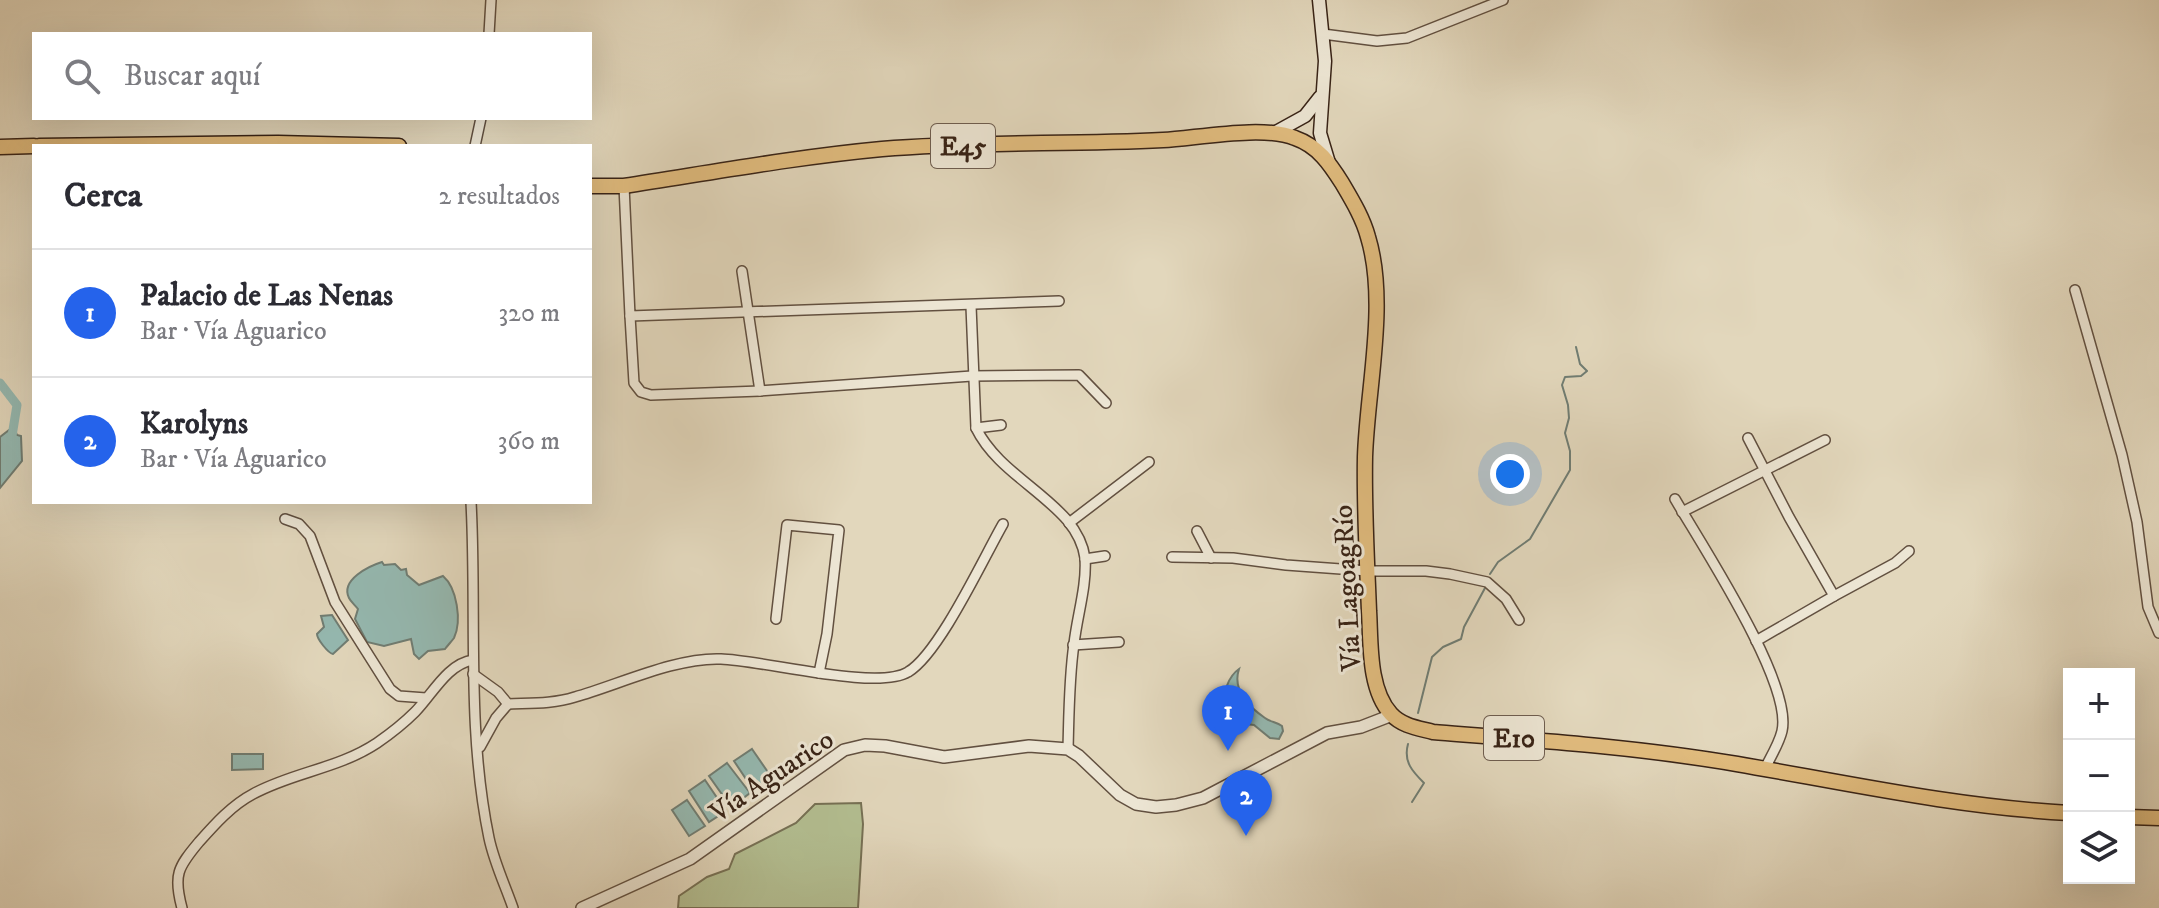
<!DOCTYPE html>
<html lang="es">
<meta charset="utf-8">
<style>
:root{--surface:#fff;--page:#f7f7f7;--text:#2b2b33;--muted:#7c7c81;--line:#e1e1e2;--accent:#2563eb}
body{margin:0;font-family:"IM FELL DW Pica",serif;background:var(--page);color:var(--text)}
.controls{position:absolute;right:24px;bottom:24px;display:grid;overflow:hidden;border-radius:0px;box-shadow:0 8px 32px #0002}
.controls button{width:72px;height:72px;display:grid;place-items:center;padding:0;border:0;border-bottom:2px solid var(--line);background:var(--surface);color:var(--text);font:40px sans-serif}
.you{position:absolute;left:1510px;top:474px;width:28px;height:28px;margin:-20px;border:6px solid #fff;border-radius:50%;background:#1a73e8;box-shadow:0 0 0 12px #1a73e833}
.badge{display:grid;place-items:center;width:52px;height:52px;border-radius:50%;background:var(--accent);color:#fff;font-size:26px;font-weight:700}
.pin{position:absolute;translate:-50% -66px;filter:drop-shadow(0 2px 4px #0008)}
.pin::after{content:'';position:absolute;top:42px;width:28px;height:24px;background:inherit;clip-path:polygon(0 0,100% 0,50% 100%)}
.list{margin:0;padding:0;list-style:none}
h2{display:flex;justify-content:space-between;align-items:center;height:104px;margin:0;padding:0 32px;font-size:34px}
h2 small{font-size:26px;font-weight:400;color:var(--muted)}
.list li{display:grid;grid-template-columns:52px 1fr auto;gap:24px;align-items:center;box-sizing:border-box;height:128px;padding:0 32px;border-top:2px solid var(--line)}
.list b{display:block;font-size:30px;white-space:nowrap}
.list p{margin:0;font-size:26px;white-space:nowrap;color:var(--muted)}
.list em{font-size:26px;font-style:normal;color:var(--muted)}
.icon{flex:none;width:44px;height:44px;fill:none;stroke:currentColor;stroke-width:2;stroke-linecap:round;stroke-linejoin:round}
.map{position:relative;flex:none;width:2159px;height:908px;overflow:hidden}
.search{position:absolute;background:var(--surface);box-shadow:0 8px 32px #0002;left:32px;top:32px;width:560px;height:88px;display:flex;align-items:center;gap:20px;box-sizing:border-box;padding:0 28px;border-radius:0px;color:var(--muted);font-size:30px}
.panel{position:absolute;background:var(--surface);box-shadow:0 8px 32px #0002;left:32px;top:144px;width:560px;height:360px;border-radius:0px}
.map>svg:first-child{display:block}
</style>
<div class="map">
<svg width="2159" height="908" viewBox="0 0 2159 908">
<rect width="100%" height="100%" fill="#e2d7bc"/>
<filter id="stains"><feTurbulence type="fractalNoise" baseFrequency=".0025" numOctaves="4"/><feColorMatrix values="0 0 0 0 .2 0 0 0 0 .09 0 0 0 0 .02 0 0 0 .5 -.17"/></filter>
<radialGradient id="worn" r=".72"><stop offset=".6" stop-color="#630" stop-opacity="0"/><stop offset="1" stop-color="#630" stop-opacity=".3"/></radialGradient>
<polygon fill="#b3be91" stroke="#767054" stroke-width="2" points="861,803 863,824 858,908 678,908 679,896 707,877 729,869 735,854 796,823 815,804"/>
<g fill="#95b9b1" stroke="#707d73" stroke-width="2">
<polygon points="9,430 15,430 17,435 21,436 22,461 0,488 0,437"/>
<path d="M 382,562 L 384,565 L 395,564 L 401,570 L 406,569 L 407,575 L 419,585 L 443,576 C 457,588 462,621 454,638 C 451,642 448,645 445,649 L 428,651 L 419,659 L 414,654 L 411,639 L 384,646 L 367,642 L 355,619 L 358,609 C 355,605 351,602 349,598 C 340,580 369,566 382,562 Z"/>
<path d="M 332,615 L 348,640 L 333,654 C 328,653 317,639 317,634 L 324,627 L 321,616 Z"/>
<path d="M 1239,669 C 1232,690 1249,707 1265,718 C 1270,722 1277,722 1282,726 L 1283,731 L 1279,739 L 1270,738 L 1254,725 L 1219,721 C 1224,704 1223,680 1239,669 Z"/>
<polygon points="752,749 772,778 754,791 734,761"/>
<polygon points="232,754 263,754 263,769 232,770"/>
<polygon points="727,763 750,793 731,807 709,776"/>
<polygon points="705,780 726,811 709,822 689,791"/>
<polygon points="687,800 705,826 689,836 672,810"/>
</g>
<g fill="none" stroke-linecap="round" stroke-linejoin="round">
<g stroke="#707d73" stroke-width="2">
<polyline points="1490,574 1498,562 1530,539 1570,470 1570,451 1565,433 1569,418 1568,405 1562,385 1565,377 1581,376 1587,371 1580,364 1576,347"/>
<polyline points="1418,713 1432,657 1443,647 1461,639 1464,627 1485,588"/>
<path d="M 1408,744 C 1403,762 1413,772 1424,783 L 1412,802"/>
</g>
<polyline stroke="#95b9b1" stroke-width="9" points="0,383 17,405 12,436"/>
<defs>
<g id="minor">
<polyline points="489,34 491,0"/>
<polyline points="1323,34 1377,41 1407,38 1503,0"/>
<polyline points="475,146 481,118"/>
<polyline points="624,186 630,316 1059,301"/>
<polyline points="742,271 760,391 972,376 1079,375 1106,403"/>
<polyline points="2075,290 2122,455 2137,522 2148,607 2159,633"/>
<path d="M 971,306 L 976,428 C 995,467 1039,488 1067,520 C 1076,531 1083,543 1085,558 C 1087,586 1077,616 1074,644 C 1069,678 1069,714 1068,749"/>
<polyline points="630,316 634,383 641,392 651,395 760,391"/>
<polyline points="976,428 1001,425"/>
<polyline points="1748,438 1789,517 1834,596 1756,641"/>
<path d="M 1675,499 C 1701,544 1793,683 1782,731 C 1779,744 1770,758 1764,770"/>
<path d="M 471,502 C 477,614 466,727 489,838 C 494,862 505,885 513,908"/>
<polyline points="1682,512 1825,440"/>
<polyline points="285,519 299,524 310,536 335,602 390,689 399,696 426,698"/>
<polyline points="1069,523 1149,462"/>
<polyline points="1197,531 1211,558"/>
<polyline points="1172,557 1233,558 1286,565 1368,571 1426,571 1450,574 1487,582 1506,599 1519,620"/>
<polyline points="1085,559 1105,556"/>
<polyline points="1834,596 1895,563 1909,551"/>
<polyline points="776,619 787,525 839,530 827,634 819,673"/>
<polyline points="1073,645 1119,642"/>
<path d="M 473,674 L 498,692 L 508,704 C 530,703 553,704 575,697 C 618,685 676,657 721,659 C 762,660 877,691 908,672 C 939,654 983,559 1003,524"/>
<polyline points="480,747 496,718 508,704"/>
<path d="M 182,908 C 173,875 178,867 199,842 C 215,824 232,805 253,794 C 293,772 338,769 377,743 C 390,734 404,723 415,712 C 432,695 447,664 473,660"/>
</g>
<polyline id="tertiary" points="582,908 690,859 844,750 865,745 885,746 944,757 1029,746 1068,749 1079,756 1120,795 1136,804 1156,807 1176,805 1203,798 1327,733 1361,727 1392,715"/>
<g id="secondary">
<polyline points="1319,0 1325,61 1320,133 1329,163"/>
<polyline points="1276,132 1305,116 1320,97"/>
</g>
<g id="trunk">
<polyline points="39,146 278,143 399,146"/>
<polyline points="0,147 34,146"/>
<path d="M 590,186 L 624,186 C 709,173 796,157 882,149 C 975,141 1069,145 1163,140 C 1198,138 1264,125 1295,138 C 1318,146 1330,164 1342,183 C 1352,200 1363,218 1368,237 C 1388,303 1367,389 1365,457 C 1364,508 1367,560 1369,611 C 1371,642 1368,689 1391,714 C 1402,726 1418,728 1433,732 C 1534,740 1637,747 1737,764 C 1847,783 1957,807 2069,813"/>
<polyline points="2129,817 2159,818"/>
</g>
</defs>
<use href="#minor" stroke="#625040" stroke-width="12"/>
<use href="#tertiary" stroke="#625040" stroke-width="14"/>
<use href="#secondary" stroke="#382316" stroke-width="15"/>
<use href="#trunk" stroke="#382316" stroke-width="17"/>
<use href="#minor" stroke="#ece5d3" stroke-width="9"/>
<use href="#tertiary" stroke="#ece5d3" stroke-width="11"/>
<use href="#secondary" stroke="#ece5d3" stroke-width="12"/>
<use href="#trunk" stroke="#e1bc7e" stroke-width="14"/>
</g>
<g text-anchor="middle" stroke-width="6" stroke-linejoin="round" paint-order="stroke">
<g fill="#ece5d3" stroke="#6e5d4f" stroke-width="2">
<rect x="931" y="124" width="64" height="44" rx="6"/>
<rect x="1484" y="716" width="60" height="44" rx="6"/>
</g>
<g font-size="26" font-weight="bold" fill="#382316">
<text x="963" y="155">E45</text>
<text x="1514" y="747">E10</text>
</g>
<g font-size="28" fill="#382316" stroke="#ece5d3">
<text transform="translate(1346 588) rotate(-93)" y="10">Vía LagoagRío</text>
<text transform="translate(771 775) rotate(-34)" y="10">Vía Aguarico</text>
</g>
</g>
<rect width="100%" height="100%" filter="url(#stains)"/>
<rect width="100%" height="100%" fill="url(#worn)"/>
</svg>
<div class="controls">
<button>+</button>
<button>−</button>
<button><svg class="icon" aria-label="layers" viewBox="0 0 24 24"><path d="M12 4l9 5-9 5-9-5zM3 14l9 5 9-5"/></svg></button>
</div>
<div class="you"></div>
<div class="pin badge" style="left:1228px;top:751px">1</div>
<div class="pin badge" style="left:1246px;top:836px">2</div>
<div class="search"><svg class="icon" aria-label="search" viewBox="0 0 24 24"><circle cx="10" cy="10" r="6"/><path d="M15 15l6 6"/></svg>Buscar aquí</div>
<section class="panel">
<h2>Cerca<small>2 resultados</small></h2>
<ul class="list">
<li><span class="badge">1</span><div><b>Palacio de Las Nenas</b><p>Bar · Vía Aguarico</p></div><em>320 m</em></li>
<li><span class="badge">2</span><div><b>Karolyns</b><p>Bar · Vía Aguarico</p></div><em>360 m</em></li>
</ul>
</section>
</div>
